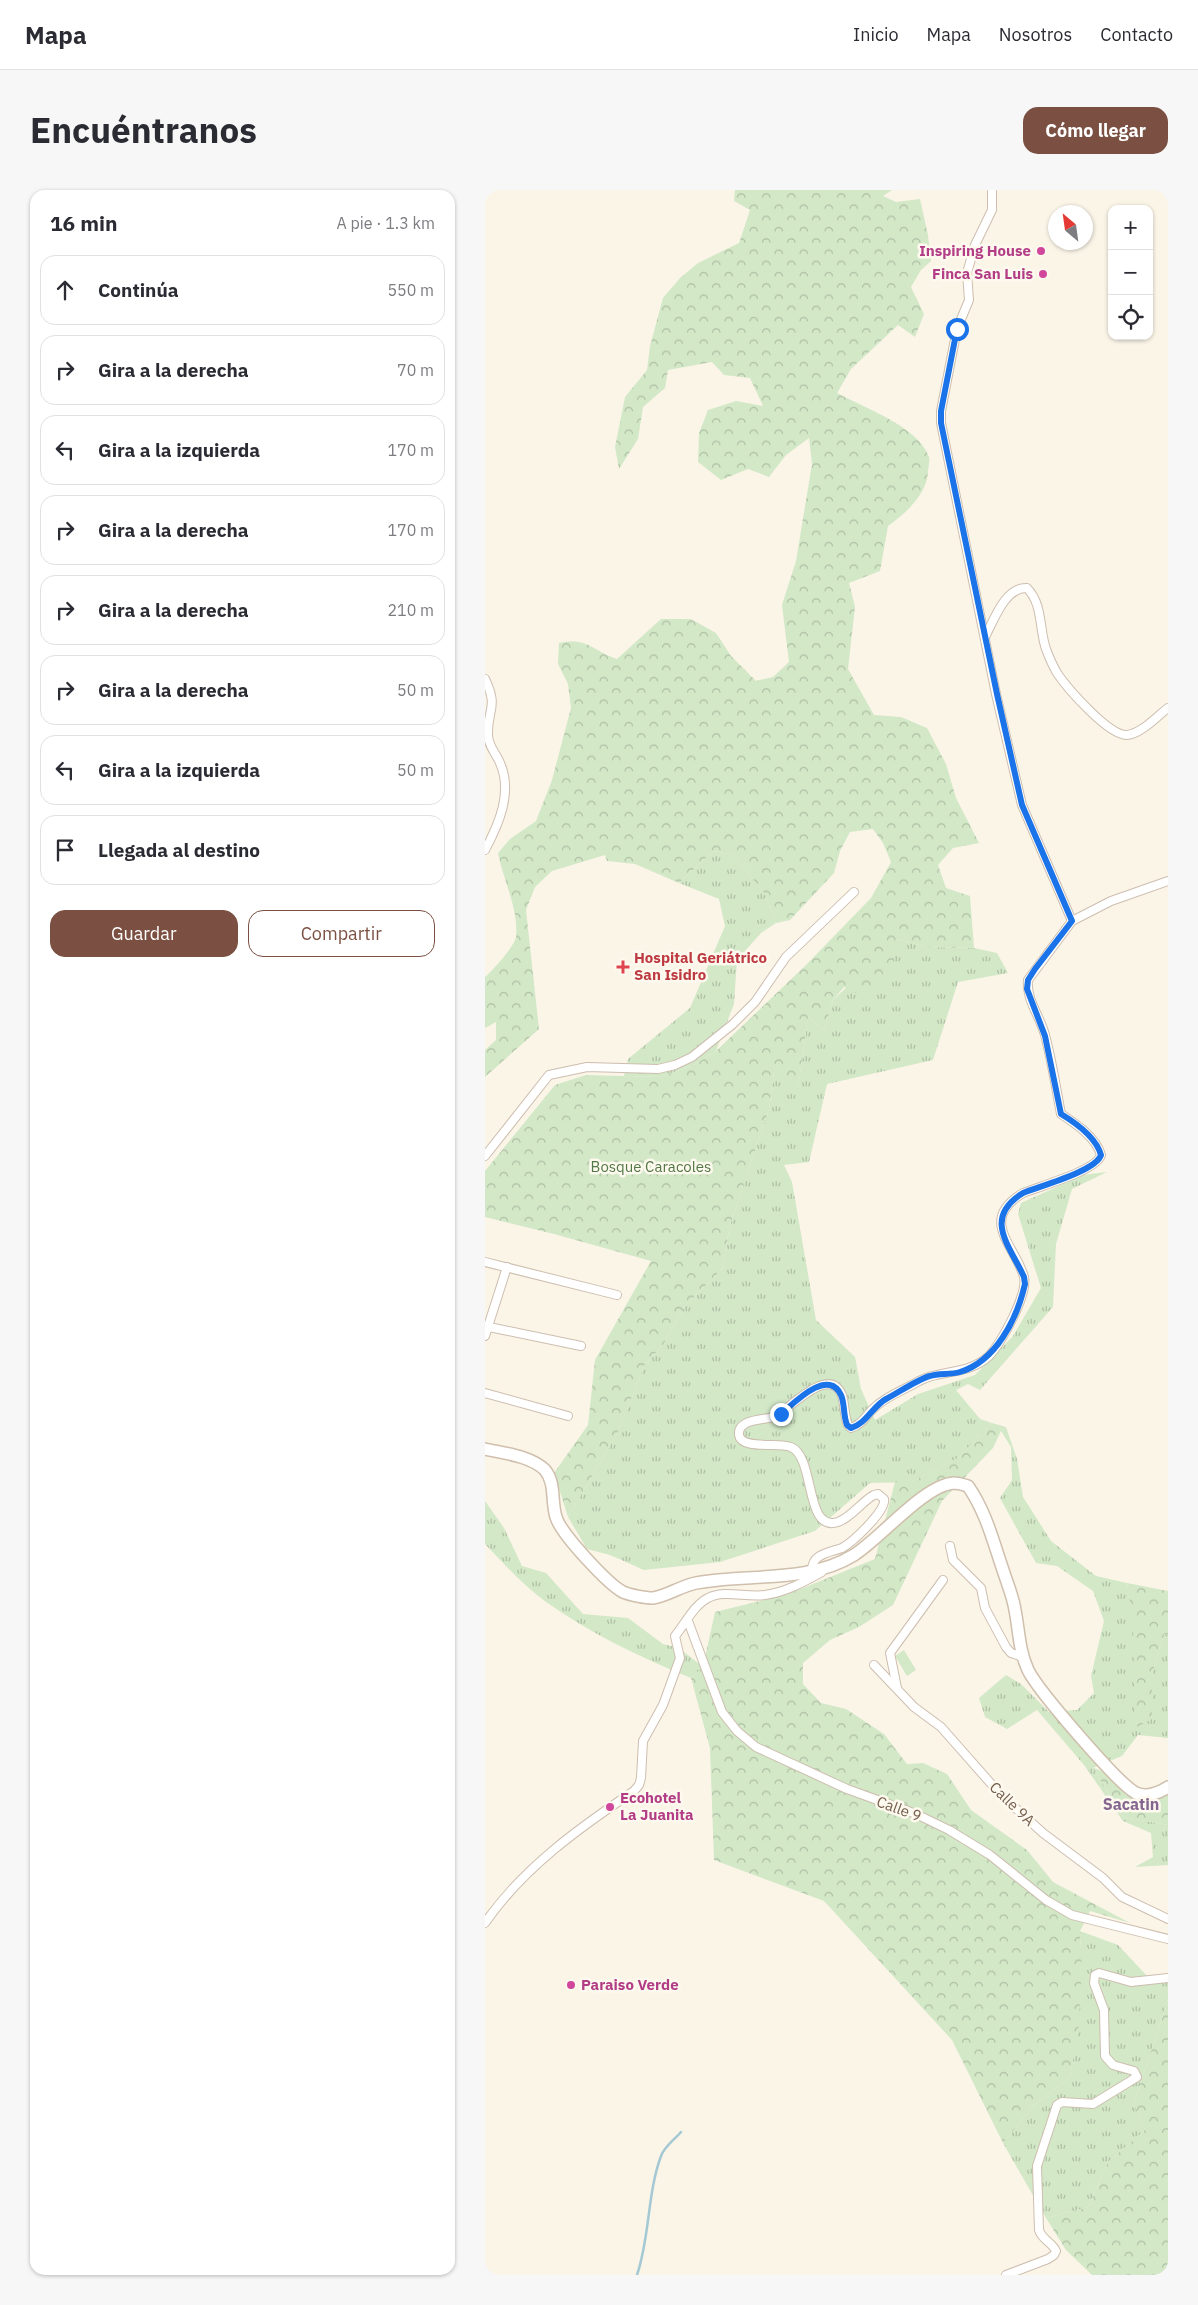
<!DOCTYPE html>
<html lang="es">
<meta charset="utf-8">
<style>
:root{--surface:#fff;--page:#f7f7f7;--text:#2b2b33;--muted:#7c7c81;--line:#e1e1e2;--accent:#7b5042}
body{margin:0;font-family:"IBM Plex Sans",sans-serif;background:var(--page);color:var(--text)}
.controls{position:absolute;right:15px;top:15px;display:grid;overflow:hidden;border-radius:10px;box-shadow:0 1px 4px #0004}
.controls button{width:45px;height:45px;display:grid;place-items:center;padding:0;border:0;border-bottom:1px solid var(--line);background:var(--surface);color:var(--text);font:25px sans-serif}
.compass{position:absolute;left:563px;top:15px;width:45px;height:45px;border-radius:50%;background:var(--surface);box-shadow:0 1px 4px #0004;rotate:331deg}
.stop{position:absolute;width:15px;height:15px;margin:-11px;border:4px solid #1a73e8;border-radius:50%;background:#fff}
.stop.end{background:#1a73e8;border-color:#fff;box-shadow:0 1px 5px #0008}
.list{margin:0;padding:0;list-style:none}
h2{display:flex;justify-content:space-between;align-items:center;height:65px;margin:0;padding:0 20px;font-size:21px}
h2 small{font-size:16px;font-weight:400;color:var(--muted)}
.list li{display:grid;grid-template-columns:32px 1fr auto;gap:15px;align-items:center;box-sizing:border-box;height:70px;margin:0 10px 10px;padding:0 10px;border:1px solid var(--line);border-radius:15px}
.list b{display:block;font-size:19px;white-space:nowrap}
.list em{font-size:16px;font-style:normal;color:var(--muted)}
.actions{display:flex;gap:10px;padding:15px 20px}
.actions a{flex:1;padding:11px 0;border:1px solid var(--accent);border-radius:15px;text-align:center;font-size:18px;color:var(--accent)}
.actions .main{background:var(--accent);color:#fff}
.icon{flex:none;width:28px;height:28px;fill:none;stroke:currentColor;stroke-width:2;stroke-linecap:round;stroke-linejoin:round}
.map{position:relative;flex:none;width:683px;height:2085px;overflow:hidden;border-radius:15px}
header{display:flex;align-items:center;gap:30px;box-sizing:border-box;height:70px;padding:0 25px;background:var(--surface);border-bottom:1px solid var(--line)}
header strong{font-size:24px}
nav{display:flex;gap:28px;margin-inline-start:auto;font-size:18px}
.intro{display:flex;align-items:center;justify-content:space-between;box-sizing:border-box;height:120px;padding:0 30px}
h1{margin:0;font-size:35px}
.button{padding:12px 22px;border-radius:15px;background:var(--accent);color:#fff;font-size:18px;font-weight:700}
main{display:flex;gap:30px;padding:0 30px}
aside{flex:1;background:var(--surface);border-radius:15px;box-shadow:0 1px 4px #0004}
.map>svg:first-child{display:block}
</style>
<header>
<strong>Mapa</strong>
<nav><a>Inicio</a><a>Mapa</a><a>Nosotros</a><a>Contacto</a></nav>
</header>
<div class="intro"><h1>Encuéntranos</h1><a class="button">Cómo llegar</a></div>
<main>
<aside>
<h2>16 min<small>A pie · 1.3 km</small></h2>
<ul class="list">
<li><svg class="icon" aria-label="ahead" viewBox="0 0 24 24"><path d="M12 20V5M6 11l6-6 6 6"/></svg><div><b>Continúa</b></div><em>550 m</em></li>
<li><svg class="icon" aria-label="right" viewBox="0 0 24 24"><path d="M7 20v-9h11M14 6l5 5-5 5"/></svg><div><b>Gira a la derecha</b></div><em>70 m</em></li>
<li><svg class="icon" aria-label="left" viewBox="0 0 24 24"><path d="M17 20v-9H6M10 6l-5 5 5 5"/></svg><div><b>Gira a la izquierda</b></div><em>170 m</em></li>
<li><svg class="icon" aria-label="right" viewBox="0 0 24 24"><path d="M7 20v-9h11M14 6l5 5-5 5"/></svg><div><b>Gira a la derecha</b></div><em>170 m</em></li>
<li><svg class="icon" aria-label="right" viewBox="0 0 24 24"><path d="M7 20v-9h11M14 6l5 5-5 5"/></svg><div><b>Gira a la derecha</b></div><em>210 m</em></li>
<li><svg class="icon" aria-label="right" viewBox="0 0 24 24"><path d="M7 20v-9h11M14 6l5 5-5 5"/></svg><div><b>Gira a la derecha</b></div><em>50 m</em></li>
<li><svg class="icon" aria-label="left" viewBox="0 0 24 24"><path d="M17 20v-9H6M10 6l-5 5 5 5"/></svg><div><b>Gira a la izquierda</b></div><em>50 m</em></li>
<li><svg class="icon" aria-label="arrive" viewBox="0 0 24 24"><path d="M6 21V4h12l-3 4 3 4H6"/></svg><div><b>Llegada al destino</b></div></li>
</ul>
<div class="actions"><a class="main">Guardar</a><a>Compartir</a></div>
</aside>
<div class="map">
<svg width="683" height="2085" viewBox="0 0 683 2085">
<defs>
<pattern id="grass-tufts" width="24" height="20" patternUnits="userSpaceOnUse" patternTransform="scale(1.25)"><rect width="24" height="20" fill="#d2e8c7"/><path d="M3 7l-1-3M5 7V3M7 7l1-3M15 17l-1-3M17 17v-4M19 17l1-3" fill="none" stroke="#afbfa4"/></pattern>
<pattern id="forest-crowns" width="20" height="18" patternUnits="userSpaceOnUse" patternTransform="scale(1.25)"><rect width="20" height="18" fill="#d2e8c7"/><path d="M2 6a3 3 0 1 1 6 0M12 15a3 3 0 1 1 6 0" fill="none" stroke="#afbfa4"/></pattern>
</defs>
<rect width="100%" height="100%" fill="#fbf5e8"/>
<g fill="url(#grass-tufts)">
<polygon points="228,661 248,665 280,704 291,733 276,743 252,770 249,814 231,861 207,876 175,887 139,886 143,869 205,818 240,736 234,709 194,693"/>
<polygon points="413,749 441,757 489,758 512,763 523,783 473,792 448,870 342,894 324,972 299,975 307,992 331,1130 370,1167 376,1199 390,1230 433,1204 490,1185 528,1146 556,1098 533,1024 536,1013 598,985 622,982 587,999 571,1054 568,1117 495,1200 483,1194 471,1200 495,1229 507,1233 473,1268 426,1292 385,1293 330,1341 235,1372 159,1380 125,1365 102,1359 83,1327 133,1242 160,1174 178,1155 200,1116 237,1079 245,1035 284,919 290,874 313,898 323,827 339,840 348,810"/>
<polygon points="521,1237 532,1269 538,1307 566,1351 611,1386 642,1393 667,1529 667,1485 679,1444 683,1445 683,1548 653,1545 637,1566 608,1578 638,1627 683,1635 683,1675 650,1677 668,1667 666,1643 638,1631 599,1575 552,1520 522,1539 500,1527 494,1508 521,1485 536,1494 564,1522 592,1520 609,1503 606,1486 619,1431 608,1401 572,1376 551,1373 515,1308 527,1290 526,1257 516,1241"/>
<path d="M 0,1311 L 19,1338 L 37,1376 L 61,1383 L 98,1424 L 143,1428 L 178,1454 L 194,1458 L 218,1477 L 206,1488 C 156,1468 105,1443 61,1412 C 39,1396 19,1374 0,1354 Z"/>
<path d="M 595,1741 L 633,1755 L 664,1788 L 672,1789 L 683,1784 L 683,1810 L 649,1913 L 660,1940 L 623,1972 L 603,2017 L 561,2028 L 518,1953 L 548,1916 L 585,1887 C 594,1838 598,1791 595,1741 Z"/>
</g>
<g fill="url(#forest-crowns)">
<path d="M 250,0 L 407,0 L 398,6 L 411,12 L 435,9 L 443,45 L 446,71 L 436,80 L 426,97 L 439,124 L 430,147 L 413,135 L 366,179 L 352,203 C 379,218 433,236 444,267 C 445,271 443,278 443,283 C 441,305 421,323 403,336 L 395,381 L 364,393 L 370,417 L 363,479 L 389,525 L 416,527 L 442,538 L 461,574 L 471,608 L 494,653 L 468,658 L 453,675 L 461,698 L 485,706 L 489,758 L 441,757 L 413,749 L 404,788 L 378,806 L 359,797 L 348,810 L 339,840 L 323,827 L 313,899 L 290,874 L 284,919 L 245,1035 L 237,1079 L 200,1116 L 178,1155 L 160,1174 L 133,1242 L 83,1327 L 69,1283 L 103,1235 L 110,1170 L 166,1071 L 69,1044 L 0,1027 L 0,981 L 70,895 L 101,885 L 175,887 L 207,876 L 231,861 L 320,776 L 386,708 L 406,672 L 398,653 L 388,639 L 365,642 L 355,661 L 349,683 L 305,730 L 291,733 L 280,704 L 248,665 L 228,661 L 194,693 L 150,674 L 122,671 L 120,665 L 67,681 L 50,697 L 41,720 L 54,839 L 0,887 L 0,860 L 11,850 L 11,832 L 0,838 L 0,787 C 8,780 29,757 31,747 C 34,719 18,690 13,663 L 25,649 L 51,631 L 67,590 L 86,518 L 83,494 L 73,474 L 74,453 C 103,447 106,460 132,469 L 176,429 L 206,429 L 231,443 L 246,466 L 271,491 L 288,487 L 304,472 L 297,415 L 311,371 L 327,274 L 324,248 L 301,265 L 284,287 L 263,279 L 236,290 L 213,272 L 214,243 L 223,220 L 251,211 L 278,216 L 265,188 L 239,185 L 227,172 L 183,180 L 180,198 L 158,217 L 153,249 L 134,279 L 130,257 L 140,207 L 162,180 L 165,156 L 178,108 L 195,88 L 213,73 L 254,53 L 265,20 L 249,11 Z"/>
<polygon points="507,1233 521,1237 516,1241 508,1258 457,1311 408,1415 374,1437 345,1450 318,1473 318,1494 336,1513 361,1519 399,1544 422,1574 438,1573 462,1584 486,1620 542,1660 568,1692 645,1733 605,1721 595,1741 597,1782 593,1843 585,1887 548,1916 518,1953 467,1850 339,1711 229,1670 225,1558 206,1488 218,1477 230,1422 303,1404 390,1369 410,1292 426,1292 473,1268"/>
<polygon points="642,1393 683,1401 683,1445 679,1444 667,1485 667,1529 650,1538 648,1431"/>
<path d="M 608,1578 C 641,1585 638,1629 683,1602 L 683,1635 L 638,1627 Z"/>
<polygon points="683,1810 683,2085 607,2085 581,2060 561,2028 603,2017 623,1972 660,1940 649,1913"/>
</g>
<polygon fill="#d2e8c7" points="419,1460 431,1480 422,1486 410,1466"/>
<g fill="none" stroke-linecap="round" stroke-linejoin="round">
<path stroke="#a4c9d5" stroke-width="2.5" d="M 152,2085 C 165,2047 162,2004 176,1966 C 179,1957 190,1949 196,1942"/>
<defs>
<g id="minor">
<polyline points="507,0 507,20 490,55 482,83 484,110 472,139 456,221 456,233 511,504 537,615 587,731"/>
<path d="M 500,447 C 509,430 520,397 542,398 C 558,414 554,439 561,459 C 564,467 568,476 572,483 C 582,498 624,546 642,545 C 656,544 672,526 683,518"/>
<path d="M 0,489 C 14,518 2,519 3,545 C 3,556 11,563 15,573 C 28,602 14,634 0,660"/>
<polyline points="0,966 64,885 102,877 173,879 190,875 207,867 248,834 270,812 301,767 369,702"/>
<polyline points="0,1072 132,1105"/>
<polyline points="4,1137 96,1156"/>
<polyline points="0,1146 22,1077"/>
<polyline points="0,1203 83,1226"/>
<polyline points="465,1356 468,1370 496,1398 500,1418 521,1457 526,1463 538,1467"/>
<path d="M 326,1382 C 327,1377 328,1371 332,1368 C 339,1362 349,1361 357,1358 C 368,1352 402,1320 399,1309 L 393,1304 L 389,1305 C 376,1312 367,1327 353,1332 C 319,1343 331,1268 306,1257 C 294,1252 256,1260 254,1245 C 252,1229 279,1230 288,1227 C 303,1222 343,1173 357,1205 C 360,1215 359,1226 363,1235 L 366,1238 C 377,1235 381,1225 389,1218 C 401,1206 419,1200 434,1191 C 456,1179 482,1186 504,1166 C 516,1153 543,1105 539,1087 C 530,1055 493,1030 538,1003 C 555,996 611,981 616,965 C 611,947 591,934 576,924 C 571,898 567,871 560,845 C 555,826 541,810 543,790 L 587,731 L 626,711 L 683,691"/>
<polyline points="203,1431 237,1522 252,1541 271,1557 362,1599 431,1624 464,1640 505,1665 561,1710 587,1725 683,1749"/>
<polyline points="389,1475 429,1517 456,1537 516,1605 558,1643 618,1688 637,1707 683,1729"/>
<polyline points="412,1498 405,1463 458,1390"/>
<path d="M 0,1733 C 38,1678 94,1638 149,1601 L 154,1595 L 156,1588 L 158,1551 L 178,1515 L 195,1468 L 190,1446 C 200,1434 209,1415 223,1408 C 239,1399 262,1408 280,1405 C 301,1402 319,1392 337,1382"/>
<path d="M 521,2085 L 563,2069 L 569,2065 L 571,2061 C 567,2052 557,2050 554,2040 L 552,1976 L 572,1915 L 577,1912 L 608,1914 L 652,1887 L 649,1881 L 628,1875 L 620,1866 L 619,1820 L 609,1793 L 610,1785 L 614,1783 L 646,1792 L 683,1788"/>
</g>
<path id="secondary" d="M 0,1259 C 18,1263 46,1266 60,1280 C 71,1293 66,1312 71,1327 C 76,1344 123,1394 138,1402 C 145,1405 160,1408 168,1408 C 182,1406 196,1396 211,1393 C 262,1383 322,1394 369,1365 C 396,1348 439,1295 469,1293 C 473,1293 479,1295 483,1296 C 501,1322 508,1351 518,1380 C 522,1393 528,1406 530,1420 C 534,1440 534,1461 543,1480 C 552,1499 633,1594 651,1603 C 661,1608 674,1603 683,1597"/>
</defs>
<use href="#minor" stroke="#cdbeaf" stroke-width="10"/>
<use href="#secondary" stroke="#cfbfac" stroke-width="14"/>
<use href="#minor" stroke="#fff" stroke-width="8"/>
<use href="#secondary" stroke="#fff" stroke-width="11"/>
</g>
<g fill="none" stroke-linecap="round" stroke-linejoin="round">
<path stroke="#1a73e8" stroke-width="6" d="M 296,1224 C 308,1214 343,1177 356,1205 C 360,1214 358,1225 362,1235 L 366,1238 C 381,1234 388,1216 401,1209 C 411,1204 435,1188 445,1186 C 454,1183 465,1185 475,1182 C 511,1171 532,1129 540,1094 L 539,1087 C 525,1056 497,1028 538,1003 C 555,996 611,981 616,965 C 611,947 591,933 576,924 L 560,846 L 542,799 L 543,790 L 550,779 L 587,731 L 537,615 L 512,504 L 456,233 L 456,221 L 472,139"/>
</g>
<g fill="#d1479c" stroke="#fef9ee" stroke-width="2">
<circle cx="556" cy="61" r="5"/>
<circle cx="558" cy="84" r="5"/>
<circle cx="125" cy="1617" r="5"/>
<circle cx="86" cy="1795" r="5"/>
</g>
<path fill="#e0444e" stroke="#fef9ee" stroke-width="2" d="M135.5 769.5h5v5h5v5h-5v5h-5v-5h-5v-5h5z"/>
<g text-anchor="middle" stroke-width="5" stroke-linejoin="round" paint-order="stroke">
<g font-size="15" font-weight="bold" fill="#b23c85" stroke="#fef9ee" text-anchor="end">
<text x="546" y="66">Inspiring House</text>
<text x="548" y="89">Finca San Luis</text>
<text x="135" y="1613" text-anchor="start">Ecohotel<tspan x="135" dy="17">La Juanita</tspan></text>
<text x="96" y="1800" text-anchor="start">Paraiso Verde</text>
</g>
<g font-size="15" font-weight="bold" fill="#be3a42" stroke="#fef9ee" text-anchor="start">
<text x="149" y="773">Hospital Geriátrico<tspan x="149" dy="17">San Isidro</tspan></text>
</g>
<g font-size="15" fill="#517846" stroke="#fef9ee">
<text x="166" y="982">Bosque Caracoles</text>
</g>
<g font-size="15" fill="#745e4d" stroke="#fef9ee">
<text transform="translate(527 1614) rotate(44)" y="5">Calle 9A</text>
<text transform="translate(414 1619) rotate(20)" y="5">Calle 9</text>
</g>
<g font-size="16" font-weight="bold" fill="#856690" stroke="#fef9ee">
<text x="646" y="1620">Sacatin</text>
</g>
</g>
</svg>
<div class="controls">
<button>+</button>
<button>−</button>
<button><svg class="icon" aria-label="locate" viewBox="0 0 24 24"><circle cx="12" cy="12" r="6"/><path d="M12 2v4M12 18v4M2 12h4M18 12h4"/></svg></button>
</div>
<svg class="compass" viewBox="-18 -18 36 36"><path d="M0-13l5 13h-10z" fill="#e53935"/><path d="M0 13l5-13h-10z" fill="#7c7c81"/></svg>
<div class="stop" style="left:472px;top:139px"></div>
<div class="stop end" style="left:296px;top:1224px"></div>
</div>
</main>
